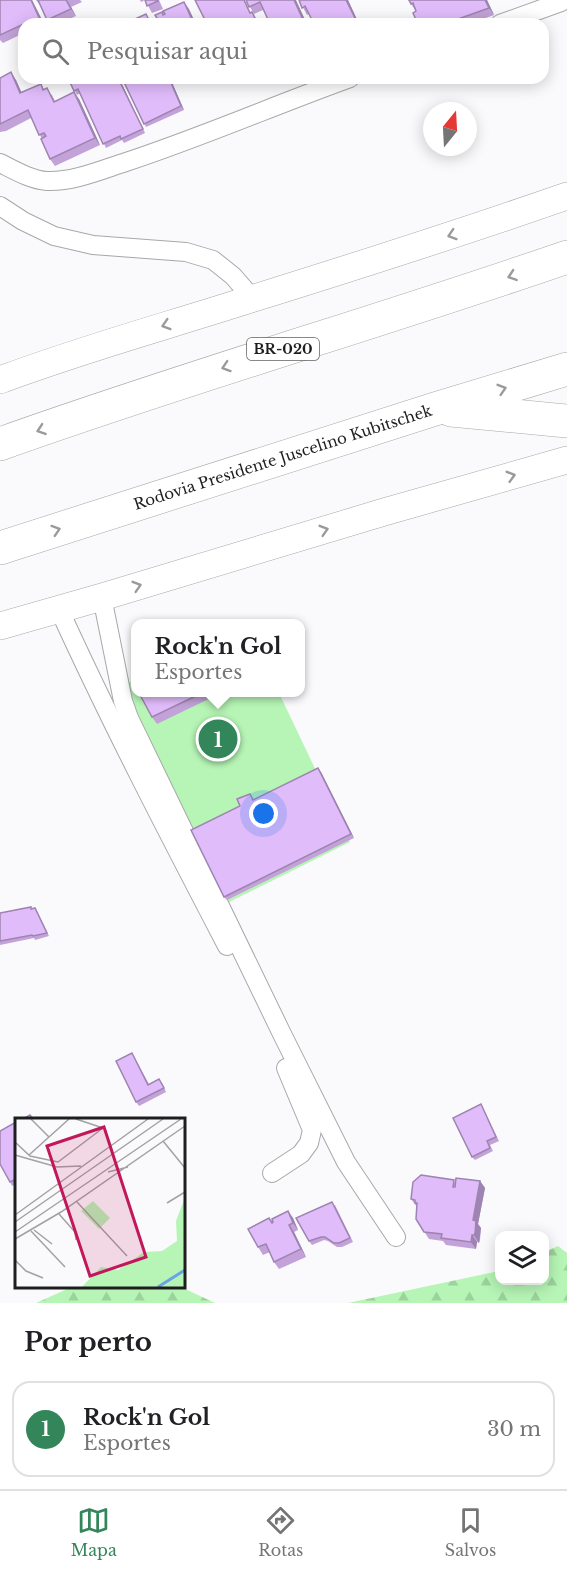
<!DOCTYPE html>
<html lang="pt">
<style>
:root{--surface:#fff;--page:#f2f2f2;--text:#202124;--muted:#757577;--line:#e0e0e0;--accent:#328659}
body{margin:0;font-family:"Libre Baskerville",serif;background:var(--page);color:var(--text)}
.controls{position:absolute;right:18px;bottom:18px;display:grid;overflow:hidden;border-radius:12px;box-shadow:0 3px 15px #0003}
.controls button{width:54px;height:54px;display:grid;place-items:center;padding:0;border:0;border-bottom:2px solid var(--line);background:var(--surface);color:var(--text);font:30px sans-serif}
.compass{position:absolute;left:423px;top:102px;width:54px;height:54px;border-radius:50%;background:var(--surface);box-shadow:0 3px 15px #0003;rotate:18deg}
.you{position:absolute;left:264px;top:814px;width:21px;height:21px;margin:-15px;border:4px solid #fff;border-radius:50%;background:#1a73e8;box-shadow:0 0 0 9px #1a73e833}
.badge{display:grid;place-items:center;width:39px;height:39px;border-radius:50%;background:var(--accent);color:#fff;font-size:20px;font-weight:700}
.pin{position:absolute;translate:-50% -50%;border:3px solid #fff;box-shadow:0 2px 6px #0006}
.popup{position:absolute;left:131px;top:619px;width:174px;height:78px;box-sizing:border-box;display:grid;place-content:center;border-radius:12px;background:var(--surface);filter:drop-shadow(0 2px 4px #0005);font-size:20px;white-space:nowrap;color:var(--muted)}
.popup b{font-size:22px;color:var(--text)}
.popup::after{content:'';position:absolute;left:50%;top:100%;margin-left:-12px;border:12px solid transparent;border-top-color:var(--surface)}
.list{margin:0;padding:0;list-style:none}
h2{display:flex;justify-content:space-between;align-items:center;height:78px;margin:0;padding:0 24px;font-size:26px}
h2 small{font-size:20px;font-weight:400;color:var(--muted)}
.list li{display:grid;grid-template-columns:39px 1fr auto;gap:18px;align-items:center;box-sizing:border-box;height:96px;margin:0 12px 12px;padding:0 12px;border:2px solid var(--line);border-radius:18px}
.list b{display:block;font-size:22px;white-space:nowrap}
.list p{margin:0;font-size:20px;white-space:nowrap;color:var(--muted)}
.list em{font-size:20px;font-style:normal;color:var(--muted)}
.icon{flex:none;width:33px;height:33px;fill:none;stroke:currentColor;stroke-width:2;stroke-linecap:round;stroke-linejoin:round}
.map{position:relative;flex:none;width:567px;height:1303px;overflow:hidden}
.search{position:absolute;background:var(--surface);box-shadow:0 3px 15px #0003;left:18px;right:18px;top:18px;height:66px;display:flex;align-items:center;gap:15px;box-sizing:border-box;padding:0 21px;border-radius:18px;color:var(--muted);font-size:22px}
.sheet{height:186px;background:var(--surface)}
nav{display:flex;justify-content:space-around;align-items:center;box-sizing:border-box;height:84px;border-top:2px solid var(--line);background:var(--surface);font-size:16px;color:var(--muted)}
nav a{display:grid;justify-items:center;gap:3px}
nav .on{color:var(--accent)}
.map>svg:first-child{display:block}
</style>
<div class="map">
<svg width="567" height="1303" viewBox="0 0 567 1303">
<defs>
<pattern id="forest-firs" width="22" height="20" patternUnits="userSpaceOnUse" patternTransform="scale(1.5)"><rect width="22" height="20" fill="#b6f5b5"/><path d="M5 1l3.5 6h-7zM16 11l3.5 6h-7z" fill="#9cd29b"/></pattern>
</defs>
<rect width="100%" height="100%" fill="#fafafc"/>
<g fill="url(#forest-firs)">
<polygon points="558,1246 567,1253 567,1303 348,1303 499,1271 500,1280 544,1280 545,1252"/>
<polygon points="74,1286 181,1287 215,1303 36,1303"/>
</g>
<polygon fill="#b6f5b5" points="135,680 136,692 279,693 350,842 219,907 114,688"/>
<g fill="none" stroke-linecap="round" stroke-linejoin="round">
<defs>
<g id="street">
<polyline points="500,24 561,2"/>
<path d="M 0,163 C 14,170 31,180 47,181 C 73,182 101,170 126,162 C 202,137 275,105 350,78"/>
<polyline points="0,206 23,221 54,236 93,245 186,252 213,260 233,276 253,299"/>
<polyline points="102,597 123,701 129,718 282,1034 346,1162 396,1237"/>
<path d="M 59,609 C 111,723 169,835 227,946"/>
<polyline points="272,1173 301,1154 309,1143 312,1130 286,1068"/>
</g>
<g id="secondary">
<path d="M 0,380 C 82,349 167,326 251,299 C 357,266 463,232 567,196"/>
<polyline points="0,626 102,597 384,512 567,460"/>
</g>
<g id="highway">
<polyline points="451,410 567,421"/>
<path d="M 0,444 C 187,377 379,322 567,257"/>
<path id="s1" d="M 0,548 L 435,409 L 567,369"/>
</g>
</defs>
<use href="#street" stroke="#a8a8aa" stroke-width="20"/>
<use href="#secondary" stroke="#a8a8aa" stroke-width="28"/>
<use href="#highway" stroke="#a8a8aa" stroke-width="34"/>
<use href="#street" stroke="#fff" stroke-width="18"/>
<use href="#secondary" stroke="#fff" stroke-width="27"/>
<use href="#highway" stroke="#fff" stroke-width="33"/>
</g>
<g fill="#c2a2d8">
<polygon points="0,0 32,0 44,24 24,24 24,33 3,43 0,40"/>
<polygon points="36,0 80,0 82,2 71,7 76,16 59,24 50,24 40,5"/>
<polygon points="140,0 159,0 163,9 152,13 145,0 141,2"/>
<polygon points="246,0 296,0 263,10 254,14"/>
<polygon points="299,0 348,0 359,24 309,14 307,15"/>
<polygon points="408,0 487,0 494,15 469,24 418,24 416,11"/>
<polygon points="0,78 16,80 21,92 41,84 44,89 52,95 55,101 79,99 100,145 55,166 50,159 42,139 31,118 6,131 0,132"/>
<polygon points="68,78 119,78 145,133 124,143 122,140 106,148 80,93 77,95"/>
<polygon points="122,78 170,78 184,110 146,127"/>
<polygon points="139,693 221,693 157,724 152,717"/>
<polygon points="321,772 354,838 227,900 224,897 254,800"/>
<polygon points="35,908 49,936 35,940 34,938 0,945 0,913"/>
<polygon points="132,1053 149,1084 162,1083 166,1092 139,1106 136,1102"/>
<polygon points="481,1104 499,1141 490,1145 493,1151 475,1160 472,1157"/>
<polygon points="16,1122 16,1184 12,1186 10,1182"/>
<polygon points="480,1181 485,1188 478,1224 481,1228 480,1240 479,1243 477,1242 476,1249 446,1245 443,1241 429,1239 416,1219 417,1207 411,1199 455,1182"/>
<polygon points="335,1205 353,1242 342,1247 337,1247 328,1241 324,1240 312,1245 309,1241"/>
<polygon points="288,1211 293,1218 298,1230 294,1232 306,1257 279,1269 274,1262 270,1252 263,1255 258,1247 272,1222"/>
</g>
<g fill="#9e84b0">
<polygon points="31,0 32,0 44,24 42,24"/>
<polygon points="66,0 71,7 76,16 71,9"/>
<polygon points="294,0 296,0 307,24 305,24"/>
<polygon points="346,0 348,0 359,24 358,24"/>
<polygon points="485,0 487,0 494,15 489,8"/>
<polygon points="184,2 189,9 196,24 194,24"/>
<polygon points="11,72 16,80 25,100 20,93"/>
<polygon points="118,78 119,78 145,133 143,129"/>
<polygon points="169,78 170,78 184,110 181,106"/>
<polygon points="74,92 79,99 100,145 95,138"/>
<polygon points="318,768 321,772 354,838 351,834"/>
<polygon points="480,1181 485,1188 478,1224 481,1228 479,1243 474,1235 473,1220"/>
<polygon points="288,1211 293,1218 298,1230 293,1223"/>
<polygon points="289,1225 294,1232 306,1257 301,1249"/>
<polygon points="472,1235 477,1242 476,1249 471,1242"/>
</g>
<g fill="#e1bcfb" stroke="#9e84b0" stroke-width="1.5">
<polygon points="0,0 31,0 42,24 27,24 26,23 0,35"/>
<polygon points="38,0 66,0 71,9 47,20"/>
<polygon points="145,0 157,0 158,1 147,6"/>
<polygon points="195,0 244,0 250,13 252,12 258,24 207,24"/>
<polygon points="246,0 294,0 305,24 270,24 260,2 249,7"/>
<polygon points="299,0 346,0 358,24 314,24 305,6 302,8"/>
<polygon points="409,0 485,0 489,8 444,24 418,24 413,13 416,11 413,3 411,4"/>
<polygon points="184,2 194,24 155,24 153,20 157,18 155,15 162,12 163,15 165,14 163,11"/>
<polygon points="146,14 151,24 124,24"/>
<polygon points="11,72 20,93 41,84 43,90 47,88 54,102 74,92 95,138 50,159 41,139 46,136 44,133 39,135 28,110 0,124 0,78"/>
<polygon points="68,78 118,78 143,129 121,139 120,136 103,144 78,89 74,91"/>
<polygon points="122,78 169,78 181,106 144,124"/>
<polygon points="135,677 135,685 132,678"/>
<polygon points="139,693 202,693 152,717"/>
<polygon points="318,768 351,834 224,897 191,830 240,806 237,799 250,794 253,800"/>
<polygon points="31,907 31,909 35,908 47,933 33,936 32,935 0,941 0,913"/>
<polygon points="132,1053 148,1085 159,1079 164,1088 136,1102 116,1061"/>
<polygon points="481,1104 496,1137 487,1141 490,1148 472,1157 453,1118"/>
<polygon points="30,1115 34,1120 21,1120"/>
<polygon points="16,1122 16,1179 10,1182 0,1164 0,1131"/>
<polygon points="421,1175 454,1180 453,1187 455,1187 456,1178 480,1181 473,1220 476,1221 475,1233 474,1235 472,1235 471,1242 441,1238 442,1234 424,1232 416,1219 417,1203 415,1203 415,1200 411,1199 413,1182"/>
<polygon points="332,1202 350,1238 339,1243 334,1243 325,1237 321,1237 309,1241 296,1218"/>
<polygon points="288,1211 293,1223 289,1225 301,1249 274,1262 266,1244 258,1247 248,1229 269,1218 272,1223 273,1222 272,1219"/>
</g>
<defs><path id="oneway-chevron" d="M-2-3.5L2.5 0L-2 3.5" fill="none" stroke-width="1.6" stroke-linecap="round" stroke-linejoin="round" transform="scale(1.5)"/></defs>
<g stroke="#9a9a9a">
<use href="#oneway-chevron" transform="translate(452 235) rotate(162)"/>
<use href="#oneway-chevron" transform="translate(512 276) rotate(161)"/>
<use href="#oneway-chevron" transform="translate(166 325) rotate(163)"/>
<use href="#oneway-chevron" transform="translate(226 367) rotate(162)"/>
<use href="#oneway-chevron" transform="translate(502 389) rotate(-17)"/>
<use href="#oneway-chevron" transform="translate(41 430) rotate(161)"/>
<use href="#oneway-chevron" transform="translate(511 476) rotate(-16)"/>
<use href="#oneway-chevron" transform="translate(56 530) rotate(-18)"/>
<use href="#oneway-chevron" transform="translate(324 530) rotate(-17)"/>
<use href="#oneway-chevron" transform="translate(137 586) rotate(-17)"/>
</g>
<g text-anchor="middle" stroke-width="5" stroke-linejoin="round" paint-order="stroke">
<rect fill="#fff" stroke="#626262" stroke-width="1.5" x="247" y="338" width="72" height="22" rx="4.5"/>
<g font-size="14" font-weight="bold" fill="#1e1e1f">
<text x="283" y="354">BR-020</text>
</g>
<g font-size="15" fill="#1e1e1f" stroke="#fff">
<text dy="5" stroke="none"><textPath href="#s1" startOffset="297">Rodovia Presidente Juscelino Kubitschek</textPath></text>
</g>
</g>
<g transform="translate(15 1118)">
<rect width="170" height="170" fill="#fafafc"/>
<path d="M 169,82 L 169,169 L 67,169 L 86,149 L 103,152 L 129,134 L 147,133 L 162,123 L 161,103 Z" fill="#b6f5b5"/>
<path d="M 78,83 L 95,100 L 84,111 L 66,93 Z" fill="#b6f5b5"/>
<path fill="none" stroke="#6aa3e7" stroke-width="3" d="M 143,169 L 170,152"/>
<path fill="none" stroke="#a2a2a4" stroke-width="1.5" d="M 16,1 L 34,19M 61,1 L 88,10M 148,23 L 170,50M 0,24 L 15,38 L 43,44 L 88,10M 0,37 L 42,49 L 66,48M 14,37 L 54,1M 93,54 L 113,49M 62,84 L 112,138M 152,85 L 170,74M 44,96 L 60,114 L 61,122M 0,97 L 133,1M 0,104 L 148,1M 19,112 L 37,126M 16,113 L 50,149M 0,114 L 166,1M 0,121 L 46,94 L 170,8M 0,142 L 11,153 L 28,160"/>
<path fill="#c2185b" fill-opacity="0.15" stroke="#c2185b" stroke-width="3" d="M 89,9 L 131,139 L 75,158 L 32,28 Z"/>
<rect width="170" height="170" fill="none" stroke="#1e1e1f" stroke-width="3"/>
</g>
</svg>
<div class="controls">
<button><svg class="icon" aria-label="layers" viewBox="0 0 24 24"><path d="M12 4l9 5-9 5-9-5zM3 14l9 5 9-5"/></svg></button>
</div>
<svg class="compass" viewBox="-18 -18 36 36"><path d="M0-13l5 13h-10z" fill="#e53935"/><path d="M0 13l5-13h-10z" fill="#757577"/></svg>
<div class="you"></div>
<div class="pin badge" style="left:218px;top:739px">1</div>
<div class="popup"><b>Rock'n Gol</b>Esportes</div>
<div class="search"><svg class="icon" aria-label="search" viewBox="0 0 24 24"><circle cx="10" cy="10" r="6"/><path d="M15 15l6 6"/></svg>Pesquisar aqui</div>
</div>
<section class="sheet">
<h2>Por perto<small></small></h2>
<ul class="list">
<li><span class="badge">1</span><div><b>Rock'n Gol</b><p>Esportes</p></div><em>30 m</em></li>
</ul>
</section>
<nav>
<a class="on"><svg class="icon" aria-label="map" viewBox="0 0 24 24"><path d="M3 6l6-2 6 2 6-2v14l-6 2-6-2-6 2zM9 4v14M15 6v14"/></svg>Mapa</a>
<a><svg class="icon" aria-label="directions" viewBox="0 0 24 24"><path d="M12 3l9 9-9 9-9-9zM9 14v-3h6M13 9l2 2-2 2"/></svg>Rotas</a>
<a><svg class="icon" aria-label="saved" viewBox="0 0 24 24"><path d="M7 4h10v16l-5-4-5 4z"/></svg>Salvos</a>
</nav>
